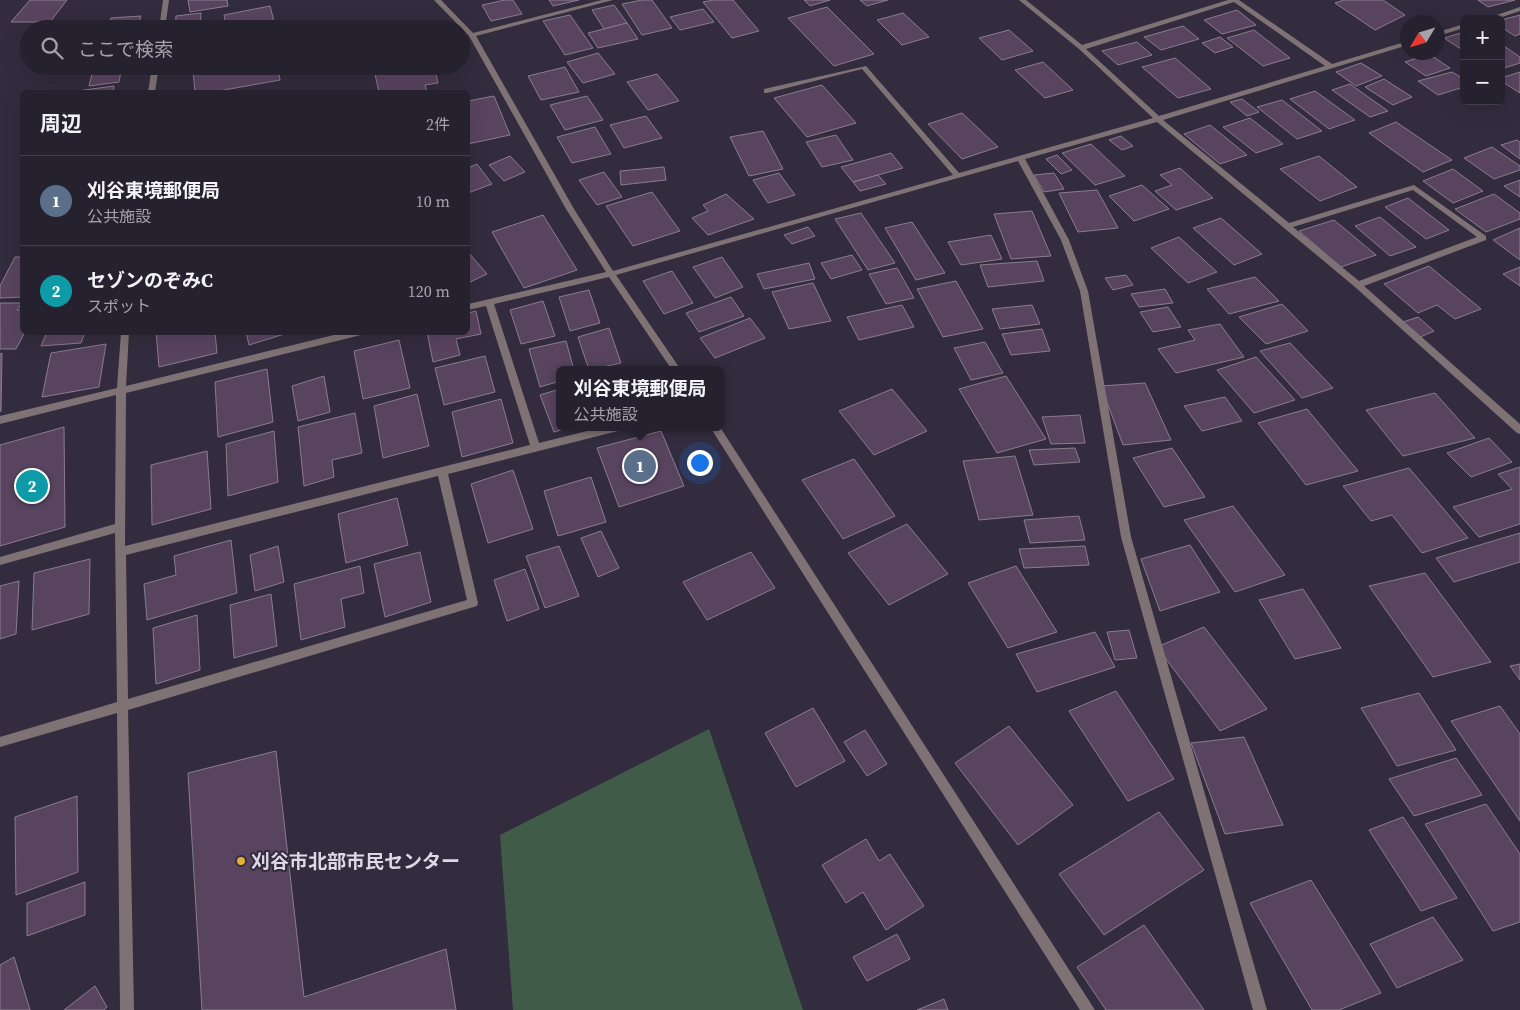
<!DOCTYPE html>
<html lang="ja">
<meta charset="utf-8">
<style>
:root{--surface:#26212e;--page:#2e2936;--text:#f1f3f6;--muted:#a4a3aa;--line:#423e4a;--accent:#8c9099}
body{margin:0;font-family:"Source Serif 4","Noto Sans JP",serif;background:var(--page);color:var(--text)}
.controls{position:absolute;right:15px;top:15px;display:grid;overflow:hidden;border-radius:8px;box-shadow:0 5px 20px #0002}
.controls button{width:45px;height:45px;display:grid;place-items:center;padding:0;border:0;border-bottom:1px solid var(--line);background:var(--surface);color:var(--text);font:25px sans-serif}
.compass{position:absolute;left:1400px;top:15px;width:45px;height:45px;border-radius:50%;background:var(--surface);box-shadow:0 5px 20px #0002;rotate:232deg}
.you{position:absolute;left:699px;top:462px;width:18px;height:18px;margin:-12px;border:4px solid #fff;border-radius:50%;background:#1a73e8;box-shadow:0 0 0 8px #1a73e833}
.badge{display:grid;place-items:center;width:32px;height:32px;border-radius:50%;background:var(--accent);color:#fff;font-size:16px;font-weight:700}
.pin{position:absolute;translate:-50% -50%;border:2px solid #fff;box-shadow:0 1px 5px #0006}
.popup{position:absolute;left:556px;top:366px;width:168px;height:65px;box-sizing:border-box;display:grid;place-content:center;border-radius:8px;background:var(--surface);filter:drop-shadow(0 1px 4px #0005);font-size:16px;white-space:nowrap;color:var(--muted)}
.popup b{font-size:19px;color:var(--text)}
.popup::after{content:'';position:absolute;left:50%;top:100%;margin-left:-10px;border:10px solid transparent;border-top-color:var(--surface)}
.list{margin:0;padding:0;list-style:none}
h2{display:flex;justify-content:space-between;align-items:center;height:65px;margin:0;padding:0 20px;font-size:21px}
h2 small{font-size:16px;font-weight:400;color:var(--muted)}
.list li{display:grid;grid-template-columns:32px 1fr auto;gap:15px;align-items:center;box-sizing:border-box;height:90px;padding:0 20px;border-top:1px solid var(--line)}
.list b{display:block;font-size:19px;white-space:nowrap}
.list p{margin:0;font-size:16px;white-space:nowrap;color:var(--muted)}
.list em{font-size:16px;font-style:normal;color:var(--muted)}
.icon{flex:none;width:28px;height:28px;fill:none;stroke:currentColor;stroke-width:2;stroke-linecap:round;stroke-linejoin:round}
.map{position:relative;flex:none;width:1520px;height:1010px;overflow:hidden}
.search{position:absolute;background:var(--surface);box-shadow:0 5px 20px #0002;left:20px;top:20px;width:450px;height:55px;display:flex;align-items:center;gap:12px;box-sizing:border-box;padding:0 18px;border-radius:28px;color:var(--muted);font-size:19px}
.panel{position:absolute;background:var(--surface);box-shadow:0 5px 20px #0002;left:20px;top:90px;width:450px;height:245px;border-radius:8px}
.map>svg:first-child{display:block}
</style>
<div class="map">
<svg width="1520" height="1010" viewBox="0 0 1520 1010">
<rect width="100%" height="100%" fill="#332c3e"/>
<polygon fill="#405c49" points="709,729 803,1010 513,1010 500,835"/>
<g fill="#594460" stroke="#8a7c8f">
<polygon points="30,0 67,0 50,22 11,22"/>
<polygon points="188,0 227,0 228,6 190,12"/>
<polygon points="505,0 513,0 522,14 491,21 482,5"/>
<polygon points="549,0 579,0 553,6"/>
<polygon points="642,0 652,0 672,28 642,35 622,4"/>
<polygon points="714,0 733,0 759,31 732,38 703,2"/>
<polygon points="804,0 830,0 810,6"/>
<polygon points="860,0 888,0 867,6"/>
<polygon points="1344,0 1383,0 1405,15 1375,30 1335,3"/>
<polygon points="1478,0 1515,0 1488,7"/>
<polygon points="614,5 627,23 604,29 592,10"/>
<polygon points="270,6 274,21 237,29 227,29 224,15"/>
<polygon points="827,7 874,54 834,66 788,18"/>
<polygon points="703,9 714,22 680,30 670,17"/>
<polygon points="1237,10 1256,25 1222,34 1204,20"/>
<polygon points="201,13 200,29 175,29 176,16"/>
<polygon points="903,13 929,37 902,45 877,20"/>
<polygon points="570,15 593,48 565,55 543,21"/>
<polygon points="1520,15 1520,34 1515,36 1501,27 1501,20"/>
<polygon points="141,16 137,29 107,29 111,18"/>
<polygon points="627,23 638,39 598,48 588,33"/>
<polygon points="1183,26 1199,39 1161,50 1144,37"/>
<polygon points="1009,30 1033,51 1002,60 979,38"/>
<polygon points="1254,30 1290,58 1263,66 1227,38"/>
<polygon points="1464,32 1464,51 1444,38"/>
<polygon points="1220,37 1233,47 1215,53 1202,43"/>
<polygon points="1137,42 1152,55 1118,65 1102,51"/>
<polygon points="1504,46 1520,57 1520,63 1501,69 1501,47"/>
<polygon points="598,53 615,74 583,83 567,62"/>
<polygon points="1429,54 1450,68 1426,76 1405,62"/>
<polygon points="1175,58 1211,89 1178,98 1142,67"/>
<polygon points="1043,62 1073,90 1045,98 1015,70"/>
<polygon points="1361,63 1382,76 1356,86 1336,72"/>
<polygon points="94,66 122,66 119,82 89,86"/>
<polygon points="218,66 278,66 280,80 213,92 195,92 193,71"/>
<polygon points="420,66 434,66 438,83 425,85 427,92 379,92 375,74"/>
<polygon points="565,67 579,92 541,100 528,76"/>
<polygon points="1452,72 1464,79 1464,87 1438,95 1418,81"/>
<polygon points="1520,72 1520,93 1501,81 1501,78"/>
<polygon points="657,74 679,101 648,110 627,82"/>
<polygon points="1384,79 1412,97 1393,105 1365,87"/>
<polygon points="1350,84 1388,111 1370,117 1332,90"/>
<polygon points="822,85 856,123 807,137 774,98"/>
<polygon points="114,86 113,92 77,92 77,91"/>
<polygon points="1315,91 1355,120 1329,129 1290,99"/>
<polygon points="494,96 510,135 468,144 468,101"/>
<polygon points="587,96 603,120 565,130 550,105"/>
<polygon points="1242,99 1259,112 1247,116 1230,102"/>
<polygon points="1282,100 1322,131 1297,139 1257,107"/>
<polygon points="962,113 998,147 962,159 928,124"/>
<polygon points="646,116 662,138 624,148 610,125"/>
<polygon points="1250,118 1283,144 1256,153 1223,127"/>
<polygon points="1396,122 1452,160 1423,172 1369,133"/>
<polygon points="1210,125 1247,155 1220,164 1184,134"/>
<polygon points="595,127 611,154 572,163 557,137"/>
<polygon points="763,131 783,169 749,176 730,137"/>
<polygon points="836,135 853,160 822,167 806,142"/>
<polygon points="1121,136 1133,146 1122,150 1109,140"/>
<polygon points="1517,140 1520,142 1520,159 1501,145"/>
<polygon points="1091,144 1125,176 1095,185 1062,153"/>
<polygon points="1492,147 1520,166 1520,170 1494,179 1464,158"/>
<polygon points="891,153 903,168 853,182 841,167"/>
<polygon points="1057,155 1072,170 1061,174 1046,159"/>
<polygon points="510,156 525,172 504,181 489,165"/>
<polygon points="1319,156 1357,187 1320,201 1280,169"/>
<polygon points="477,164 492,184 468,193 468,168"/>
<polygon points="664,167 666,180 621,185 620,171"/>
<polygon points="1180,168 1213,198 1176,210 1155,191 1172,185 1160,175"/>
<polygon points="1453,169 1483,191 1453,203 1423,181"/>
<polygon points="604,172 622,197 597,205 579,180"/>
<polygon points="779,173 795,195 768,203 753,180"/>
<polygon points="1054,173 1064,189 1044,192 1034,175"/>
<polygon points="878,175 886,184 860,191 853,182"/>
<polygon points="1520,180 1520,197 1504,186"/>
<polygon points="1142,185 1169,209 1134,221 1109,196"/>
<polygon points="1097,190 1118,228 1078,232 1059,193"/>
<polygon points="652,192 680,231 633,246 606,206"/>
<polygon points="726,194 754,219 708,235 692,218 708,211 703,205"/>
<polygon points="1494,194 1520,213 1520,219 1486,232 1455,209"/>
<polygon points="1408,198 1449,230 1426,239 1385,207"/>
<polygon points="1032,211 1051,256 1011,259 994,214"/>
<polygon points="861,213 895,263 868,270 835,219"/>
<polygon points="543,215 577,270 524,288 492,232"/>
<polygon points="1380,217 1416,247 1390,256 1355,226"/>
<polygon points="1221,218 1262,254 1234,265 1193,228"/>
<polygon points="1334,220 1376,255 1341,267 1299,231"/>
<polygon points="912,222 945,273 916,280 885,228"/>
<polygon points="808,227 815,236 792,244 784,235"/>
<polygon points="1520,228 1520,260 1493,240"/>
<polygon points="991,235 1002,259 961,265 948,242"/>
<polygon points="1179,237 1217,272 1188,283 1151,248"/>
<polygon points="468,252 487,274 468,283"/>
<polygon points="852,255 862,270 831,279 821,263"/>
<polygon points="15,257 22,257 22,297 0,298 0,286"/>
<polygon points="722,257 743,287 715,298 693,267"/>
<polygon points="1037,261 1044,281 988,287 980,265"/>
<polygon points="809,263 815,279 764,289 757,274"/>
<polygon points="1429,266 1481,309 1455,319 1437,305 1418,313 1384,284"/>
<polygon points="1520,267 1520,286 1503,274"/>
<polygon points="897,268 914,298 886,304 869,274"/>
<polygon points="672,271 693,303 664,314 643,281"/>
<polygon points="1126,275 1133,285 1113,290 1105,278"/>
<polygon points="1255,277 1279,301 1229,314 1207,289"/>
<polygon points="956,281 983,329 943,337 917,289"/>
<polygon points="813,283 831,321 789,329 772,292"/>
<polygon points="1165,289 1173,303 1139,307 1131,294"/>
<polygon points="589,290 600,323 570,331 559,297"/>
<polygon points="731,297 744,316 699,332 686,313"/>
<polygon points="543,301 555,336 521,344 510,310"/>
<polygon points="0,303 22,303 17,310 22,310 22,332 25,332 16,349 0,349"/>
<polygon points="1282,304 1308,331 1266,344 1239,317"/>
<polygon points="902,305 914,327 859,340 847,317"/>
<polygon points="1032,305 1040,324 1000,329 992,309"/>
<polygon points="1168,307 1181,327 1153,332 1140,312"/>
<polygon points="476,311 481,334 456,339 460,355 433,362 427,332 468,332 468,313"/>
<polygon points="1418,317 1434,331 1418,338 1400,323"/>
<polygon points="750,318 765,338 715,358 700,338"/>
<polygon points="1220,324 1244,357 1176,373 1158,349 1195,340 1188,330"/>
<polygon points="609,328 621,363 589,370 578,337"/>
<polygon points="1042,329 1050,351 1011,355 1002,334"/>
<polygon points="47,332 85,332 81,343 41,346"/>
<polygon points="156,332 215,332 217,353 159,367"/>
<polygon points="246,332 291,332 249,345"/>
<polygon points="399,340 410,388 363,399 354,351"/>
<polygon points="566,341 574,370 560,370 560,381 540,387 529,349"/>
<polygon points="985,342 1003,373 971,380 954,348"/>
<polygon points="1290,343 1333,388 1302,398 1260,351"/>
<polygon points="106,344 99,387 42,397 51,353"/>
<polygon points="2,353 1,411 0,412 0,354"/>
<polygon points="485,356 495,392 444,405 435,368"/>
<polygon points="1256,357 1295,400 1254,413 1217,370"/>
<polygon points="267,369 273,422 218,437 215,382"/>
<polygon points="324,376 330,412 298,421 292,386"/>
<polygon points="1006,376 1046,439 997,453 959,389"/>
<polygon points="1145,383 1171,440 1123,445 1101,386"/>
<polygon points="560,389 560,427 572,427 554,432 540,395"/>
<polygon points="892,389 927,431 874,455 839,411"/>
<polygon points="1435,393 1475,438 1403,456 1366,410"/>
<polygon points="417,394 429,446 383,458 374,406"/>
<polygon points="1225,397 1242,421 1202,431 1184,406"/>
<polygon points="501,399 513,443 462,457 452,412"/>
<polygon points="1307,409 1358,471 1306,485 1258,423"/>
<polygon points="355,413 362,453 332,460 334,477 304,486 298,427"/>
<polygon points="1080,415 1085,443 1051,444 1042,417"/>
<polygon points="64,427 65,527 0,546 0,445"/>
<polygon points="274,431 278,482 228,496 226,444"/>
<polygon points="661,431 684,486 619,507 597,448"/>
<polygon points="1489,438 1512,462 1471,477 1447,453"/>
<polygon points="1075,448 1080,462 1034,465 1029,450"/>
<polygon points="1172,448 1205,497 1164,507 1133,458"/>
<polygon points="207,451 211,509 152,525 151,465"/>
<polygon points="1015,456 1033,515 979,520 963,461"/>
<polygon points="854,459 895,516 843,539 802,480"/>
<polygon points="1520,467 1520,524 1479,537 1453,507 1512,489 1498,474"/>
<polygon points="1409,468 1468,538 1422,553 1392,515 1371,521 1343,486"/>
<polygon points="513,470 533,529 488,543 471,484"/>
<polygon points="591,477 606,522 558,536 544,491"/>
<polygon points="397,498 408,545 346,563 338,514"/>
<polygon points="1233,506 1285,575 1235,592 1184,520"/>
<polygon points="1079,516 1085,540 1030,543 1024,520"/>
<polygon points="907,524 948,574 889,605 848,553"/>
<polygon points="601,531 619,568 598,577 581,538"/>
<polygon points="1520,533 1520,562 1454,582 1436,558"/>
<polygon points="231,540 237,593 147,620 144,584 176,575 174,556"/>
<polygon points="1190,545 1220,592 1160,611 1141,559"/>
<polygon points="278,546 284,582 255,591 250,555"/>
<polygon points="559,546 579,596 545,608 526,556"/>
<polygon points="1085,546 1089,565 1024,568 1019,549"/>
<polygon points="420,552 431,602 385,617 374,564"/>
<polygon points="751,552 775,588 707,620 683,582"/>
<polygon points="90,559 89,614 32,630 34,573"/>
<polygon points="360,566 364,593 341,599 345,627 301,640 294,584"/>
<polygon points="1016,566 1057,632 1008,648 968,583"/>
<polygon points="525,569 539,609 507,621 494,580"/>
<polygon points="1425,573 1491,662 1433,677 1369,586"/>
<polygon points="19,581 16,634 0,639 0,586"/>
<polygon points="1303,589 1341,648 1295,659 1259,600"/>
<polygon points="271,594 277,646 234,658 230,605"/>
<polygon points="197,615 200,670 156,684 153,628"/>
<polygon points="1204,627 1267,709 1220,731 1157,647"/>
<polygon points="1129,630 1137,658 1115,660 1107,632"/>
<polygon points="1095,632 1115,667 1037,692 1016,654"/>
<polygon points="1520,664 1520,680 1510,666"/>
<polygon points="1116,691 1174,779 1128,801 1069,711"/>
<polygon points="1419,693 1456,750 1397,766 1361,708"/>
<polygon points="1500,706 1520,734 1520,821 1451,721"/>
<polygon points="813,708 845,761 796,787 765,733"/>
<polygon points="1009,726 1073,805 1018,845 955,763"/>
<polygon points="865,730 887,764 867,776 844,742"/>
<polygon points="1244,737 1283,825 1225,834 1191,743"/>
<polygon points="276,751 304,997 446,949 456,1010 202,1010 188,773"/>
<polygon points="1456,758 1482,795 1414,816 1389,779"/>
<polygon points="77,796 78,872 16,895 15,817"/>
<polygon points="1486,804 1520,854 1520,922 1493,931 1425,824"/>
<polygon points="1159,812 1204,870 1104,935 1059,874"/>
<polygon points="1403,817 1457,898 1421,911 1369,830"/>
<polygon points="866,839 879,861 890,854 924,906 886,930 863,892 846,903 822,865"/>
<polygon points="1311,880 1381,993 1339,1010 1312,1010 1250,903"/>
<polygon points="85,882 85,915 27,936 27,903"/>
<polygon points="1433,917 1463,960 1397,988 1370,944"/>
<polygon points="1144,925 1204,1010 1106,1010 1077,967"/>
<polygon points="897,934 910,959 867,981 853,957"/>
<polygon points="14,957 30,1010 0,1010 0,965"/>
<polygon points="95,986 107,1007 104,1010 64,1010"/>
<polygon points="944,999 948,1010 917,1010"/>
</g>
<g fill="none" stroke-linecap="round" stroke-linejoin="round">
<g fill="#7e7274" fill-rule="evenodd">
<polygon points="163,0 169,0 165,29 159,29"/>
<path d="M 434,0 L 441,0 L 473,33 L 602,0 L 613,0 L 476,36 L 574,209 L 613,271 L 953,175 L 862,69 L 767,93 L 764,93 L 764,89 L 866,66 L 959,173 L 1153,118 L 1079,49 L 1019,0 L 1026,0 L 1082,45 L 1228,0 L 1239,0 L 1332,64 L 1408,41 L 1408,45 L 1163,120 L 1289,223 L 1414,185 L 1486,236 L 1486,240 L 1364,286 L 1520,424 L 1520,434 L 1517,433 L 1355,287 L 1157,122 L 1025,159 L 1069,240 L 1088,291 L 1131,537 L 1267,1010 L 1253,1010 L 1121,537 L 1080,291 L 1061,240 L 1018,161 L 616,275 L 681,370 L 672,370 L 609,277 L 494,304 L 539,443 L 603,427 L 623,427 L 618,431 L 448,474 L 478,603 L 477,606 L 128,710 L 134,1010 L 120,1010 L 117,713 L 0,747 L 0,737 L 117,702 L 115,533 L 0,565 L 0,557 L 115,524 L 116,395 L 0,424 L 0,416 L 117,388 L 121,332 L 129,332 L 126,386 L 346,332 L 365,332 L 361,335 L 126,393 L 125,546 L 530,445 L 486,306 L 468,310 L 468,304 L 606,272 L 566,209 L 469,36 ZM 1234,2 L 1325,66 L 1159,116 L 1086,49 ZM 1413,190 L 1477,237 L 1359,281 L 1293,227 ZM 438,476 L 467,600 L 128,699 L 126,555 Z"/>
<polygon points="1520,7 1520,11 1496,19 1485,19"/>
<polygon points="1464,24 1464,28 1438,36 1438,32"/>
<polygon points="152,66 159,66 155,92 148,92"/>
<polygon points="710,427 720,427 1095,1010 1080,1010"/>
</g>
</g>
<circle fill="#deb133" stroke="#332c3e" stroke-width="2" cx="241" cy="861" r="5"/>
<g text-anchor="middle" stroke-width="4" stroke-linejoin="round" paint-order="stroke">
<g font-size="19" font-weight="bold" fill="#ddd9e5" stroke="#332c3e" text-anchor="start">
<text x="251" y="868">刈谷市北部市民センター</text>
</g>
</g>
</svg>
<div class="controls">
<button>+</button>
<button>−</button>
</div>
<svg class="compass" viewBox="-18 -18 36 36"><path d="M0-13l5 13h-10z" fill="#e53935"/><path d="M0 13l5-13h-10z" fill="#a4a3aa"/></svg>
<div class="you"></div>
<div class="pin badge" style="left:640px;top:466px;background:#5c6f8a">1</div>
<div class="popup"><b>刈谷東境郵便局</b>公共施設</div>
<div class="pin badge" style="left:32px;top:486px;background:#0f9aa8">2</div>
<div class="search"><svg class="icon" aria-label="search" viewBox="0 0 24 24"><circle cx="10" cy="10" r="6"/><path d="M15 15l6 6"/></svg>ここで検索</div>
<section class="panel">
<h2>周辺<small>2件</small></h2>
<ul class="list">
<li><span class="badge" style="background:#5c6f8a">1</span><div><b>刈谷東境郵便局</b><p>公共施設</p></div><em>10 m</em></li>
<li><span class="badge" style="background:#0f9aa8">2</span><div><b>セゾンのぞみC</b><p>スポット</p></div><em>120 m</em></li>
</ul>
</section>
</div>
